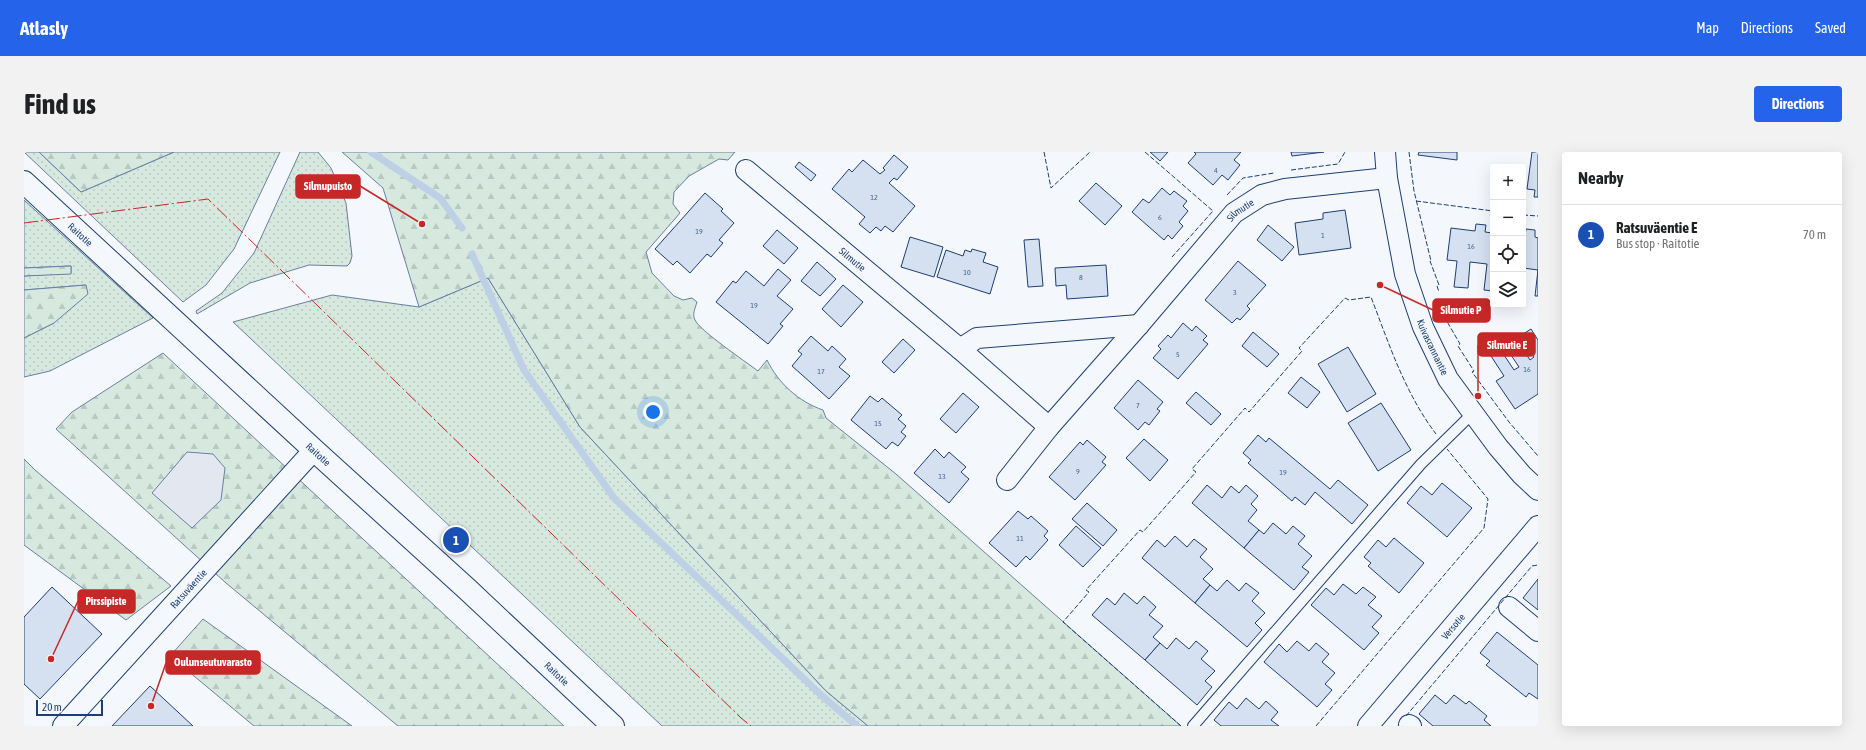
<!DOCTYPE html>
<meta charset="utf-8">
<style>
:root{--surface:#fff;--page:#f2f2f2;--text:#202124;--muted:#757577;--line:#e0e0e0;--accent:#2563eb}
body{margin:0;font-family:"Asap Condensed",sans-serif;background:var(--page);color:var(--text)}
.controls{position:absolute;right:12px;top:12px;display:grid;overflow:hidden;border-radius:4px;box-shadow:0 4px 16px #0002}
.controls button{width:36px;height:36px;display:grid;place-items:center;padding:0;border:0;border-bottom:1px solid var(--line);background:var(--surface);color:var(--text);font:20px sans-serif}
.scale{position:absolute;left:12px;bottom:10px;width:67px;box-sizing:border-box;padding-left:4px;border:2px solid #1d3f73;border-top:0;font-size:11px;line-height:14px;white-space:nowrap;color:#1d3f73;-webkit-text-stroke:3px #f4f7fb;paint-order:stroke}
.you{position:absolute;left:629px;top:260px;width:14px;height:14px;margin:-10px;border:3px solid #fff;border-radius:50%;background:#1a73e8;box-shadow:0 0 0 6px #1a73e833}
.badge{display:grid;place-items:center;width:26px;height:26px;border-radius:50%;background:var(--accent);color:#fff;font-size:13px;font-weight:700}
.pin{position:absolute;translate:-50% -50%;border:2px solid #fff;box-shadow:0 1px 4px #0006}
.list{margin:0;padding:0;list-style:none}
h2{display:flex;justify-content:space-between;align-items:center;height:52px;margin:0;padding:0 16px;font-size:17px}
h2 small{font-size:13px;font-weight:400;color:var(--muted)}
.list li{display:grid;grid-template-columns:26px 1fr auto;gap:12px;align-items:center;box-sizing:border-box;height:60px;padding:0 16px;border-top:1px solid var(--line)}
.list b{display:block;font-size:15px;white-space:nowrap}
.list p{margin:0;font-size:13px;white-space:nowrap;color:var(--muted)}
.list em{font-size:13px;font-style:normal;color:var(--muted)}
.icon{flex:none;width:22px;height:22px;fill:none;stroke:currentColor;stroke-width:2;stroke-linecap:round;stroke-linejoin:round}
.map{position:relative;flex:none;width:1514px;height:574px;overflow:hidden;border-radius:4px}
header{display:flex;align-items:center;gap:24px;box-sizing:border-box;height:56px;padding:0 20px;background:var(--accent);color:#fff}
header strong{font-size:19px}
nav{display:flex;gap:22px;margin-inline-start:auto;font-size:14px}
.intro{display:flex;align-items:center;justify-content:space-between;box-sizing:border-box;height:96px;padding:0 24px}
h1{margin:0;font-size:28px}
.button{padding:10px 18px;border-radius:4px;background:var(--accent);color:#fff;font-size:14px;font-weight:700}
main{display:flex;gap:24px;padding:0 24px}
aside{flex:1;background:var(--surface);border-radius:4px;box-shadow:0 4px 16px #0002}
.map>svg:first-child{display:block}
</style>
<header>
<strong>Atlasly</strong>
<nav><a>Map</a><a>Directions</a><a>Saved</a></nav>
</header>
<div class="intro"><h1>Find us</h1><a class="button">Directions</a></div>
<main>
<div class="map">
<svg width="1514" height="574" viewBox="0 0 1514 574">
<defs>
<pattern id="grass-dots" width="8" height="8" patternUnits="userSpaceOnUse"><rect width="8" height="8" fill="#d7e8df"/><path d="M2 2h.1M6 6h.1" fill="none" stroke="#b8c8c3" stroke-width="1.8" stroke-linecap="round"/></pattern>
<pattern id="forest-firs" width="22" height="20" patternUnits="userSpaceOnUse"><rect width="22" height="20" fill="#d7e8df"/><path d="M5 1l3.5 6h-7zM16 11l3.5 6h-7z" fill="#b8c8c3"/></pattern>
</defs>
<rect width="100%" height="100%" fill="#f4f7fb"/>
<g fill="url(#grass-dots)" stroke="#687fa3">
<polygon points="0,0 15,0 57,40 150,0 256,0 210,97 182,133 159,150"/>
<polygon points="276,0 294,0 307,16 322,51 328,104 326,111 323,114 285,113 226,131 173,162 172,159 198,141 230,101"/>
<polygon points="0,48 129,166 26,219 0,225 0,186 30,171 62,133 0,138 0,124 47,121 47,114 0,116"/>
<polygon points="464,126 556,275 802,539 844,574 638,574 209,170 308,143 395,155"/>
</g>
<g fill="url(#forest-firs)" stroke="#687fa3">
<polygon points="15,0 150,0 57,40"/>
<path d="M 318,0 L 711,0 L 704,8 L 695,7 L 665,24 L 650,40 L 649,52 L 656,61 L 622,100 L 628,121 L 650,144 L 659,148 L 668,146 L 673,150 C 671,157 668,162 671,168 C 675,178 722,210 734,219 L 743,208 C 754,231 775,250 799,258 L 802,266 L 872,322 L 1157,574 L 844,574 L 802,539 L 556,275 L 464,126 L 395,155 L 359,36 Z"/>
<polygon points="47,114 47,122 0,124 0,116"/>
<polygon points="62,133 64,142 30,171 0,186 0,138"/>
<polygon points="139,201 540,574 374,574 202,431 32,277 48,260"/>
<polygon points="0,307 11,318 147,434 102,468 0,393"/>
<polygon points="179,467 328,574 230,574 146,504"/>
</g>
<polygon fill="#e3e8f0" stroke="#687fa3" points="163,300 189,302 201,316 197,348 168,376 128,341"/>
<g fill="none" stroke-linecap="round" stroke-linejoin="round">
<g stroke="#bed0e5" stroke-width="7">
<polyline points="347,0 416,46 438,76"/>
<polyline points="448,102 500,218 590,346 797,543 833,574"/>
</g>
</g>
<g fill="#d5e0f0" stroke="#1d3f73">
<polygon points="1126,0 1144,0 1136,9"/>
<polygon points="1170,0 1217,0 1210,8 1216,13 1204,28 1198,23 1189,33 1164,11 1172,2"/>
<polygon points="1267,0 1300,0 1268,4"/>
<polygon points="1395,0 1433,0 1433,8 1394,3"/>
<polygon points="1508,0 1514,0 1514,45 1510,45 1511,38 1503,37"/>
<polygon points="870,3 884,15 873,28 870,26 865,31 891,54 869,80 861,74 857,79 852,75 846,81 835,72 841,65 808,37 825,17 828,20 839,8 856,22 861,18 859,16"/>
<polygon points="775,10 792,23 787,29 771,15"/>
<polygon points="1072,31 1098,54 1081,73 1055,49"/>
<polygon points="1138,36 1146,43 1150,39 1163,49 1159,54 1164,59 1155,70 1159,74 1148,87 1144,83 1140,88 1108,60 1119,47 1125,51"/>
<polygon points="681,41 699,57 697,59 710,71 695,88 699,91 687,105 683,102 666,121 653,109 649,113 631,97"/>
<polygon points="1321,58 1327,96 1275,103 1271,71 1299,67 1299,61"/>
<polygon points="1452,72 1462,73 1461,80 1469,81 1469,139 1460,138 1463,112 1446,110 1444,136 1430,135 1433,109 1423,108 1427,76 1451,79"/>
<polygon points="1244,73 1270,95 1258,109 1233,88"/>
<polygon points="1502,77 1511,78 1511,85 1514,86 1514,144 1511,144 1514,118 1499,116 1499,84 1501,84"/>
<polygon points="753,78 774,96 760,112 739,94"/>
<polygon points="886,85 919,95 910,125 877,115"/>
<polygon points="1015,87 1019,134 1004,135 1000,88"/>
<polygon points="948,97 962,101 959,110 974,115 966,142 913,125 922,98 939,104 941,98 947,100"/>
<polygon points="1214,109 1242,133 1223,154 1226,157 1216,168 1213,166 1208,171 1181,148"/>
<polygon points="793,110 812,127 796,144 777,129"/>
<polygon points="1082,113 1084,144 1043,147 1042,133 1032,134 1031,116"/>
<polygon points="754,117 767,128 753,144 769,157 756,172 759,174 744,192 692,150 709,129 712,131 722,119 740,134"/>
<polygon points="819,133 839,150 817,175 798,157"/>
<polygon points="1159,171 1168,179 1172,174 1183,184 1179,188 1184,192 1154,227 1129,206 1137,197 1134,194 1144,183 1147,186"/>
<polygon points="1507,177 1514,188 1514,242 1491,257 1472,229 1480,224 1467,204 1476,197 1490,218 1495,215 1481,194 1492,187 1506,208 1510,205 1496,184"/>
<polygon points="1229,180 1255,202 1243,215 1218,194"/>
<polygon points="787,184 804,199 808,194 822,207 815,215 826,224 805,247 768,214 778,202 774,199"/>
<polygon points="879,187 891,198 870,221 858,210"/>
<polygon points="1324,195 1352,242 1323,260 1294,212"/>
<polygon points="1277,225 1296,240 1283,256 1264,241"/>
<polygon points="1114,228 1139,250 1133,257 1136,259 1125,273 1121,270 1114,278 1090,256"/>
<polygon points="1172,240 1197,262 1187,273 1162,251"/>
<polygon points="939,241 955,255 932,281 916,267"/>
<polygon points="846,244 854,250 858,246 878,263 874,267 882,274 877,280 882,284 874,294 868,290 862,297 827,268"/>
<polygon points="1357,251 1387,298 1354,319 1324,271"/>
<polygon points="1234,283 1242,290 1245,286 1306,337 1314,328 1344,353 1328,372 1291,340 1281,353 1271,345 1268,349 1224,311 1227,308 1219,301"/>
<polygon points="1120,287 1144,308 1126,329 1102,306"/>
<polygon points="1063,288 1082,305 1078,310 1082,313 1051,348 1025,325 1056,290 1059,293"/>
<polygon points="911,297 920,306 925,300 942,315 937,320 945,327 925,351 890,321"/>
<polygon points="1418,331 1448,356 1423,385 1383,351 1397,334 1408,343"/>
<polygon points="1183,333 1198,346 1207,334 1215,341 1222,333 1234,344 1227,352 1233,358 1224,369 1235,378 1220,396 1168,351"/>
<polygon points="1063,351 1093,378 1079,394 1048,367"/>
<polygon points="994,359 1004,367 1007,364 1024,379 1020,384 1024,388 1006,408 1002,404 992,415 965,391"/>
<polygon points="1249,371 1262,382 1269,374 1281,384 1274,392 1288,404 1278,415 1285,420 1270,438 1220,396 1235,378 1240,382"/>
<polygon points="1052,374 1077,396 1059,415 1035,393"/>
<polygon points="1151,384 1163,395 1170,387 1183,397 1176,405 1189,417 1179,427 1186,433 1171,451 1118,406 1133,388 1141,395"/>
<polygon points="1370,386 1400,411 1375,441 1344,414 1347,411 1340,405 1354,388 1362,395"/>
<polygon points="1514,427 1514,458 1499,446"/>
<polygon points="1203,428 1215,439 1222,431 1235,441 1228,449 1241,461 1231,471 1238,478 1223,495 1171,451 1186,433 1193,439"/>
<polygon points="1319,432 1332,442 1339,435 1352,445 1344,453 1358,464 1348,475 1355,481 1340,498 1287,453 1302,436 1310,443"/>
<polygon points="28,435 78,482 16,547 0,532 0,465"/>
<polygon points="1100,441 1113,452 1120,444 1132,455 1125,463 1139,474 1129,485 1136,491 1121,508 1068,463 1083,446 1091,453"/>
<polygon points="1473,480 1514,513 1514,547 1505,541 1502,545 1462,513 1466,509 1456,501"/>
<polygon points="1152,486 1165,497 1172,489 1184,499 1177,507 1191,519 1181,529 1188,535 1173,553 1121,508 1136,491 1143,497"/>
<polygon points="1273,489 1285,499 1292,491 1305,502 1298,510 1311,521 1301,532 1308,538 1293,555 1240,510 1255,492 1263,500"/>
<polygon points="126,534 169,574 88,574"/>
<polygon points="1411,543 1422,552 1430,543 1442,552 1445,549 1463,564 1460,568 1467,574 1409,574 1395,562"/>
<polygon points="1222,546 1235,557 1242,549 1254,560 1247,568 1255,574 1197,574 1190,568 1205,550 1213,557"/>
</g>
<g fill="none" stroke-linecap="round" stroke-linejoin="round">
<defs>
<polyline id="service" points="1169,574 1397,312 1449,261"/>
<g id="minor">
<path id="s1" d="M 1361,0 L 1363,26 L 1381,122 L 1399,175 L 1424,227 L 1474,295 L 1498,323 L 1514,338"/>
<path id="s2" d="M 722,18 L 936,197 L 1025,275 L 1115,173 L 1210,61 L 1238,43 L 1261,37 L 1363,26"/>
<polyline points="936,197 953,186 1115,173"/>
<polyline points="983,328 1025,275"/>
<polyline points="1485,455 1514,479"/>
<polyline points="1385,573 1387,574"/>
<path id="s3" d="M 39,574 L 290,298"/>
<path id="s4" d="M 1344,574 L 1514,374"/>
</g>
<g id="primary">
<path id="s5" d="M 0,30 L 290,298 L 443,437 L 589,574"/>
</g>
</defs>
<use href="#service" stroke="#1d3f73" stroke-width="12"/>
<use href="#minor" stroke="#1d3f73" stroke-width="22"/>
<use href="#primary" stroke="#1d3f73" stroke-width="24"/>
<use href="#service" stroke="#f4f7fb" stroke-width="10"/>
<use href="#minor" stroke="#f4f7fb" stroke-width="20"/>
<use href="#primary" stroke="#f4f7fb" stroke-width="22"/>
<g stroke="#1d3f73" stroke-width="1" stroke-dasharray="5 2" stroke-linecap="butt">
<polyline points="1020,0 1027,36 1066,0"/>
<polyline points="1121,0 1189,59 1148,105"/>
<polyline points="1385,0 1390,39 1407,109 1406,109 1415,133 1413,134 1415,140"/>
<polyline points="1267,18 1314,12 1321,0"/>
<polyline points="1203,43 1219,26 1250,21"/>
<polyline points="1392,49 1469,59"/>
<polyline points="1499,63 1514,64"/>
<polyline points="1420,159 1423,165 1421,166 1436,192 1434,194 1450,219 1448,220 1485,270 1514,304"/>
<polyline points="1382,564 1508,414 1514,413"/>
<path d="M 1157,574 L 1039,470 L 1065,440 L 1062,438 L 1116,378 L 1119,380 L 1172,320 L 1168,317 L 1221,256 L 1225,260 L 1278,199 L 1275,196 L 1321,146 L 1325,148 L 1347,145 C 1365,192 1381,241 1412,282"/>
<polyline points="1292,574 1460,376 1464,347 1423,297"/>
</g>
<polyline stroke="#c62828" stroke-width="1" stroke-dasharray="14 3 2 3" stroke-linecap="butt" points="0,71 184,47 717,566 727,574"/>
</g>
<g text-anchor="middle" stroke-width="3" stroke-linejoin="round" paint-order="stroke">
<g font-size="8" fill="#4b6792">
<text x="1192" y="21">4</text>
<text x="850" y="48">12</text>
<text x="1136" y="68">6</text>
<text x="675" y="82">19</text>
<text x="1299" y="86">1</text>
<text x="1447" y="97">16</text>
<text x="943" y="123">10</text>
<text x="1057" y="128">8</text>
<text x="1211" y="143">3</text>
<text x="730" y="156">19</text>
<text x="1154" y="205">5</text>
<text x="1503" y="220">16</text>
<text x="797" y="222">17</text>
<text x="1114" y="256">7</text>
<text x="854" y="274">15</text>
<text x="1054" y="322">9</text>
<text x="1259" y="323">19</text>
<text x="918" y="327">13</text>
<text x="996" y="389">11</text>
</g>
<g font-size="10" fill="#1d3f73" stroke="#f4f7fb">
<text dy="4" stroke="none"><textPath href="#s2" startOffset="687">Silmutie</textPath></text>
<text dy="4" stroke="none"><textPath href="#s5" startOffset="77">Raitotie</textPath></text>
<text dy="4" stroke="none"><textPath href="#s2" startOffset="139">Silmutie</textPath></text>
<text dy="4" stroke="none"><textPath href="#s1" startOffset="202">Kuivasrannantie</textPath></text>
<text dy="4" stroke="none"><textPath href="#s5" startOffset="401">Raitotie</textPath></text>
<text dy="4" stroke="none"><textPath href="#s3" startOffset="186">Ratsuväentie</textPath></text>
<text dy="4" stroke="none"><textPath href="#s4" startOffset="131">Versotie</textPath></text>
<text dy="4" stroke="none"><textPath href="#s5" startOffset="725">Raitotie</textPath></text>
</g>
</g>
<path fill="none" stroke="#c62828" stroke-width="1.5" d="M398 72L336 34M1356 133L1409 158M1454 244L1454 193M27 507L54 449M127 554L142 511"/>
<g fill="#c62828" stroke="#f4f7fb" stroke-width="1.5">
<circle cx="398" cy="72" r="4"/>
<circle cx="1356" cy="133" r="4"/>
<circle cx="1454" cy="244" r="4"/>
<circle cx="27" cy="507" r="4"/>
<circle cx="127" cy="554" r="4"/>
</g>
<g fill="#c62828" stroke="#c62828" stroke-width="1.5">
<rect x="272" y="23" width="64" height="23" rx="4"/>
<rect x="1409" y="147" width="57" height="23" rx="4"/>
<rect x="1454" y="181" width="57" height="23" rx="4"/>
<rect x="54" y="438" width="57" height="23" rx="4"/>
<rect x="142" y="499" width="94" height="23" rx="4"/>
</g>
<g font-size="11" text-anchor="middle" font-weight="bold" fill="#fff">
<text x="304" y="38">Silmupuisto</text>
<text x="1437" y="162">Silmutie P</text>
<text x="1483" y="197">Silmutie E</text>
<text x="82" y="453">Pirssipiste</text>
<text x="189" y="514">Oulunseutuvarasto</text>
</g>
</svg>
<div class="controls">
<button>+</button>
<button>−</button>
<button><svg class="icon" aria-label="locate" viewBox="0 0 24 24"><circle cx="12" cy="12" r="6"/><path d="M12 2v4M12 18v4M2 12h4M18 12h4"/></svg></button>
<button><svg class="icon" aria-label="layers" viewBox="0 0 24 24"><path d="M12 4l9 5-9 5-9-5zM3 14l9 5 9-5"/></svg></button>
</div>
<div class="scale">20 m</div>
<div class="you"></div>
<div class="pin badge" style="left:432px;top:388px;background:#1a4fb4">1</div>
</div>
<aside>
<h2>Nearby<small></small></h2>
<ul class="list">
<li><span class="badge" style="background:#1a4fb4">1</span><div><b>Ratsuväentie E</b><p>Bus stop · Raitotie</p></div><em>70 m</em></li>
</ul>
</aside>
</main>
